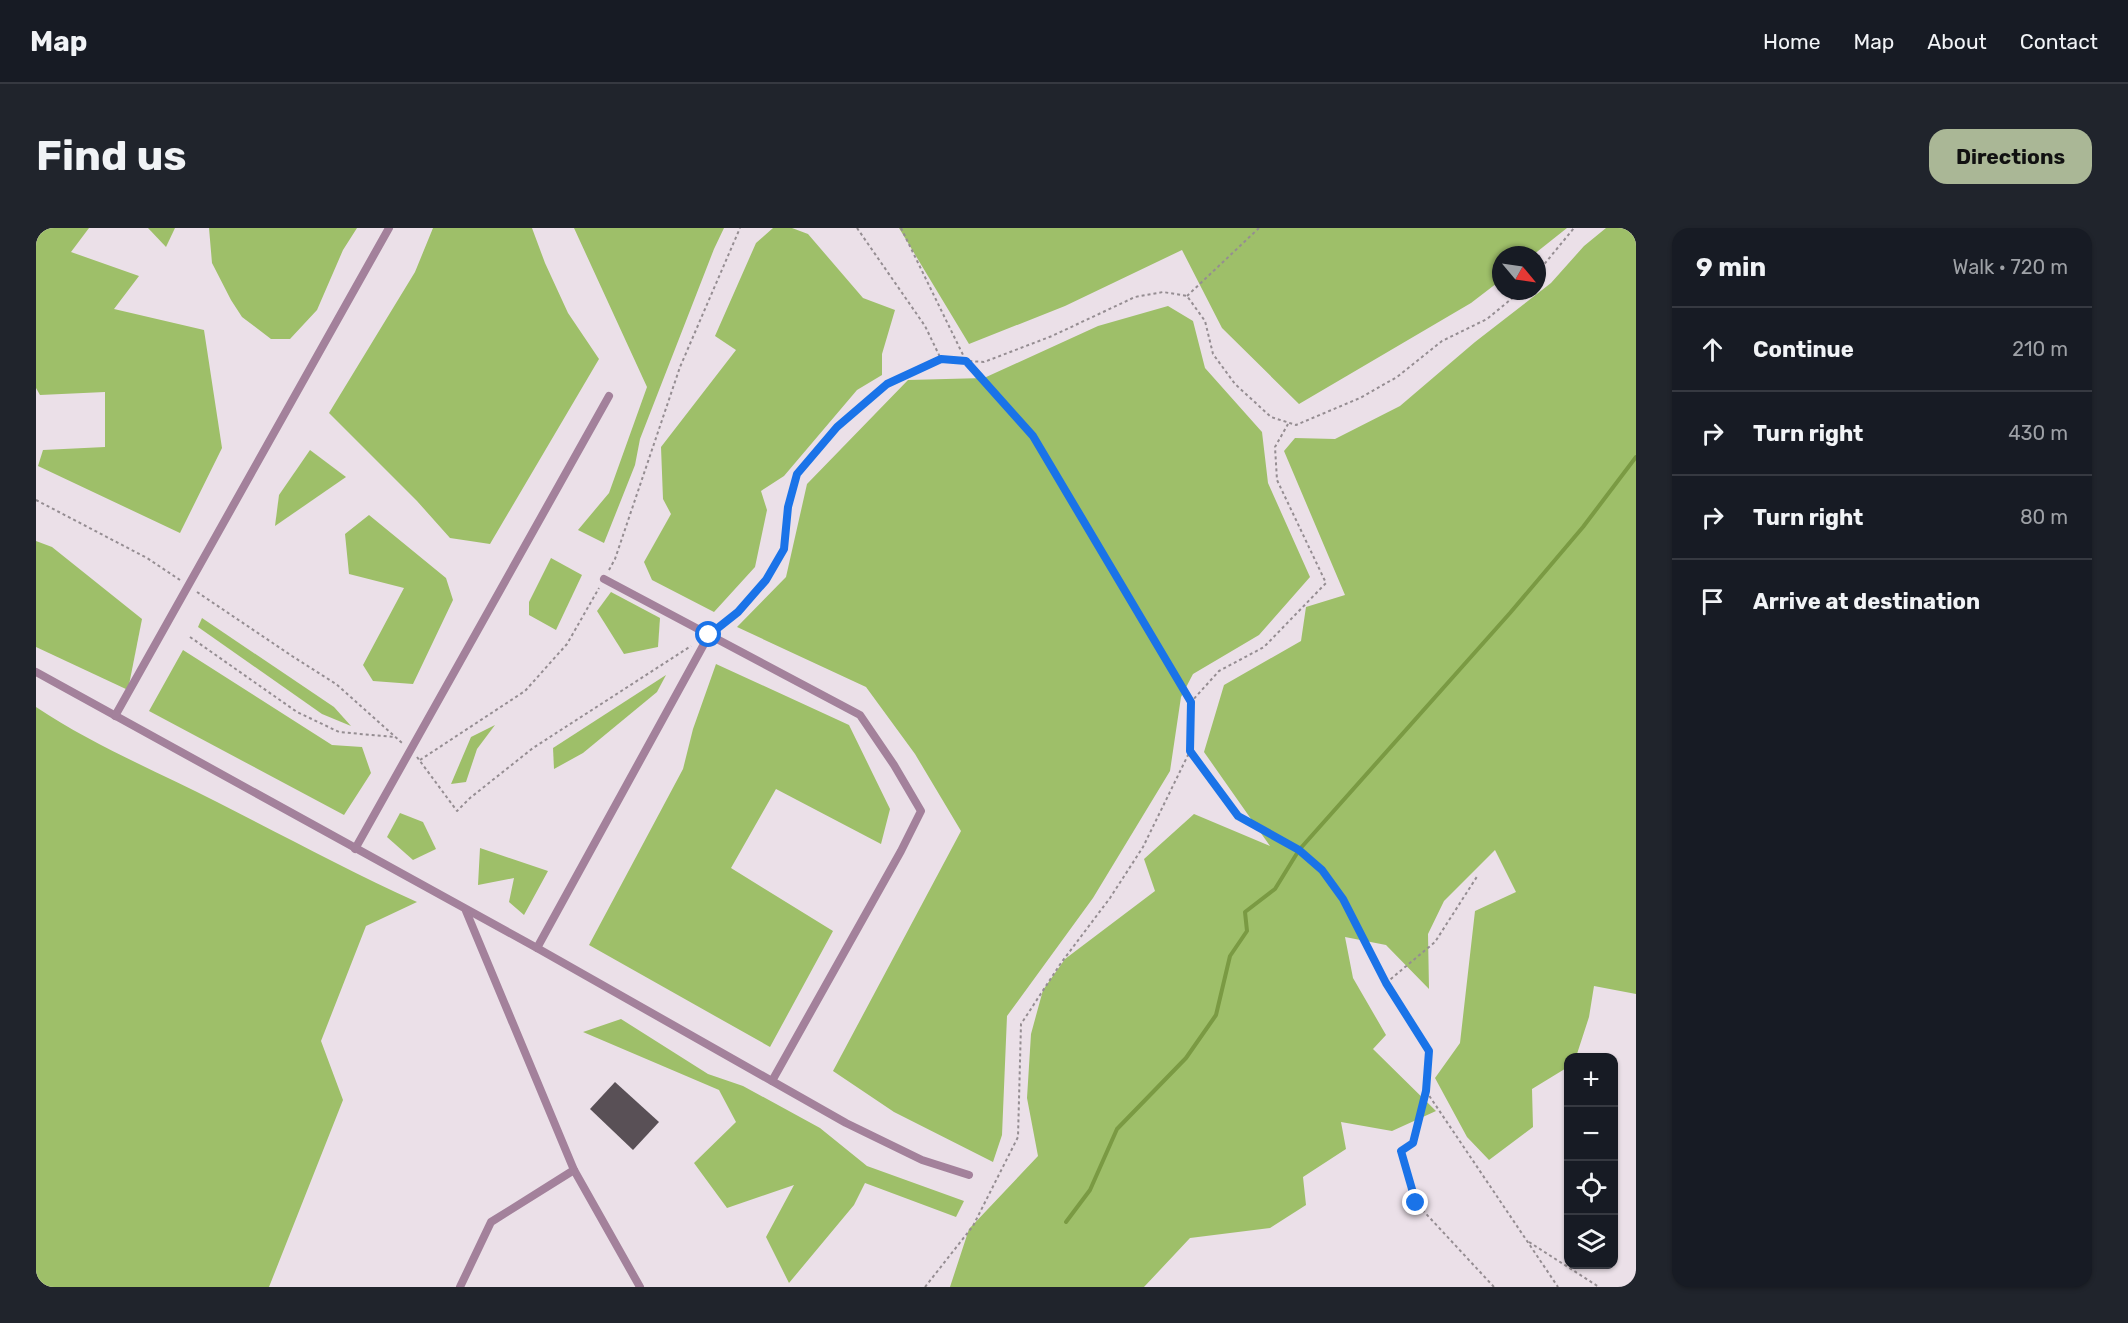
<!DOCTYPE html>
<meta charset="utf-8">
<style>
:root{--surface:#171b24;--page:#20242c;--text:#f1f3f6;--muted:#9ea1a6;--line:#363941;--accent:#aab796}
body{margin:0;font-family:Rubik,sans-serif;background:var(--page);color:var(--text)}
.controls{position:absolute;right:18px;bottom:18px;display:grid;overflow:hidden;border-radius:12px;box-shadow:0 2px 4px #0004}
.controls button{width:54px;height:54px;display:grid;place-items:center;padding:0;border:0;border-bottom:2px solid var(--line);background:var(--surface);color:var(--text);font:30px sans-serif}
.compass{position:absolute;left:1456px;top:18px;width:54px;height:54px;border-radius:50%;background:var(--surface);box-shadow:0 2px 4px #0004;rotate:119deg}
.stop{position:absolute;width:18px;height:18px;margin:-14px;border:4px solid #1a73e8;border-radius:50%;background:#fff}
.stop.end{background:#1a73e8;border-color:#fff;box-shadow:0 2px 6px #0008}
.list{margin:0;padding:0;list-style:none}
h2{display:flex;justify-content:space-between;align-items:center;height:78px;margin:0;padding:0 24px;font-size:26px}
h2 small{font-size:20px;font-weight:400;color:var(--muted)}
.list li{display:grid;grid-template-columns:39px 1fr auto;gap:18px;align-items:center;box-sizing:border-box;height:84px;padding:0 24px;border-top:2px solid var(--line)}
.list b{display:block;font-size:22px;white-space:nowrap}
.list em{font-size:20px;font-style:normal;color:var(--muted)}
.icon{flex:none;width:33px;height:33px;fill:none;stroke:currentColor;stroke-width:2;stroke-linecap:round;stroke-linejoin:round}
.map{position:relative;flex:none;width:1600px;height:1059px;overflow:hidden;border-radius:18px}
header{display:flex;align-items:center;gap:36px;box-sizing:border-box;height:84px;padding:0 30px;background:var(--surface);border-bottom:2px solid var(--line)}
header strong{font-size:28px}
nav{display:flex;gap:33px;margin-inline-start:auto;font-size:21px}
.intro{display:flex;align-items:center;justify-content:space-between;box-sizing:border-box;height:144px;padding:0 36px}
h1{margin:0;font-size:42px}
.button{padding:15px 27px;border-radius:18px;background:var(--accent);color:#111;font-size:21px;font-weight:700}
main{display:flex;gap:36px;padding:0 36px}
aside{flex:1;background:var(--surface);border-radius:18px;box-shadow:0 2px 4px #0004}
.map>svg:first-child{display:block}
</style>
<header>
<strong>Map</strong>
<nav><a>Home</a><a>Map</a><a>About</a><a>Contact</a></nav>
</header>
<div class="intro"><h1>Find us</h1><a class="button">Directions</a></div>
<main>
<div class="map">
<svg width="1600" height="1059" viewBox="0 0 1600 1059">
<rect width="100%" height="100%" fill="#ebe0e8"/>
<g fill="#9ebf69">
<polygon points="0,0 53,0 35,24 103,48 78,81 168,102 186,220 144,305 2,238 7,222 69,219 69,164 4,167 0,160"/>
<polygon points="112,0 139,0 130,19"/>
<polygon points="173,0 321,0 307,22 281,82 254,111 235,111 206,89 195,72 176,35"/>
<polygon points="397,0 496,0 509,35 532,85 563,131 454,316 414,310 381,273 293,185 379,44"/>
<polygon points="538,0 688,0 678,21 604,211 599,237 568,315 542,302 573,265 611,159"/>
<polygon points="737,0 756,0 772,6 827,70 859,82 846,126 846,147 821,162 748,248 725,263 731,282 719,339 678,384 616,352 608,334 635,286 627,271 625,219 700,122 679,108 720,15"/>
<polygon points="863,0 1531,0 1497,27 1465,27 1465,52 1435,75 1263,176 1186,100 1146,22 1029,78 933,116"/>
<polygon points="1570,0 1600,0 1600,766 1558,758 1553,789 1540,829 1532,830 1532,839 1496,861 1497,899 1453,932 1431,909 1399,850 1424,815 1439,683 1480,664 1459,622 1408,673 1392,706 1393,761 1350,717 1309,709 1317,750 1350,807 1337,821 1400,883 1356,903 1305,894 1310,921 1267,949 1270,977 1234,1000 1154,1010 1108,1059 914,1059 933,1001 1002,928 991,870 995,806 1007,762 1029,731 1119,663 1108,631 1158,586 1234,618 1168,524 1188,457 1265,413 1270,379 1309,367 1248,223 1259,210 1299,211 1364,178 1439,114 1515,55 1548,18"/>
<polygon points="1132,78 1157,93 1169,140 1226,204 1232,255 1274,349 1223,407 1157,446 1145,469 1134,543 1057,670 971,788 966,907 957,934 858,884 797,843 925,603 879,526 830,459 701,399 750,349 771,256 872,152 948,150 1062,98"/>
<polygon points="274,222 310,249 239,298 243,267"/>
<polygon points="333,287 410,350 417,372 377,456 337,453 327,437 368,360 313,346 309,306"/>
<polygon points="0,313 16,319 106,391 92,462 0,419"/>
<polygon points="515,330 546,347 520,402 493,387 493,374"/>
<polygon points="575,364 624,390 622,419 588,426 561,383"/>
<polygon points="166,390 298,479 315,498 286,486 162,399"/>
<polygon points="147,422 296,517 326,519 335,545 308,587 113,483"/>
<polygon points="680,436 813,497 854,581 845,616 740,561 695,640 797,703 734,819 553,717 647,541 657,501"/>
<polygon points="630,447 621,464 547,525 518,541 517,520"/>
<path d="M 0,479 C 57,517 120,543 181,574 C 248,608 313,643 381,674 L 330,698 L 285,813 L 307,872 L 233,1059 L 0,1059 Z"/>
<polygon points="459,497 441,521 430,554 415,556 435,509"/>
<polygon points="364,585 387,594 400,621 377,632 351,609"/>
<polygon points="444,620 512,643 488,687 473,674 478,650 442,657"/>
<polygon points="585,791 672,846 707,858 784,900 831,938 928,973 920,989 829,955 818,977 753,1055 730,1009 758,957 691,980 658,935 700,894 683,862 547,804"/>
</g>
<g fill="none" stroke-linecap="round" stroke-linejoin="round">
<polyline stroke="#7a9a43" stroke-width="4" points="1030,994 1054,962 1081,901 1150,830 1180,787 1194,728 1211,703 1209,684 1239,661 1263,622 1474,385 1547,299 1600,229"/>
</g>
<polygon fill="#595056" points="579,854 623,894 597,922 554,881"/>
<g fill="none" stroke-linecap="round" stroke-linejoin="round">
<g stroke="#958d92" stroke-width="2" stroke-dasharray="3 3" stroke-linecap="butt">
<polyline points="821,0 889,98 905,131"/>
<polyline points="865,0 930,133 997,208 1155,474"/>
<polyline points="1501,45 1538,0"/>
<polyline points="1151,68 1223,0"/>
<polyline points="0,272 111,330 144,352"/>
<polyline points="573,342 579,331 644,139 704,0"/>
<polyline points="161,364 256,428 300,456 366,515"/>
<polyline points="682,400 702,384 730,353 748,321 752,279 761,246 801,199 851,156 905,131 948,134 1016,108 1099,69 1127,64 1151,68 1169,93 1177,126 1199,156 1235,189 1260,197 1324,170 1361,149 1406,113 1451,91 1485,63"/>
<polyline points="154,409 261,484 303,504 358,509"/>
<polyline points="1154,523 1202,588 1263,622 1285,642 1307,671 1350,755 1393,823 1390,863 1378,915 1365,923 1380,975 1458,1059"/>
<polyline points="381,529 421,583 434,570 497,520 655,418"/>
<polyline points="384,532 489,463 531,416 563,360"/>
<polyline points="1350,755 1399,714 1442,647"/>
<polyline points="1390,863 1522,1059"/>
<polyline points="1493,1014 1563,1059"/>
<polyline points="889,1059 937,998 982,909 985,796 1025,735 1074,670 1107,619 1154,523 1155,474 1183,443 1228,419 1290,355 1241,252 1239,219 1252,196"/>
</g>
<g stroke="#a3819b" stroke-width="8">
<polyline points="568,351 824,487 858,537 885,583 865,623 736,853"/>
<polyline points="0,444 501,720 810,895 886,932 933,947"/>
<polyline points="79,488 353,0"/>
<polyline points="319,621 573,168"/>
<polyline points="430,683 538,942 604,1059"/>
<polyline points="501,720 673,407"/>
<polyline points="424,1059 455,994 538,942"/>
</g>
</g>
<g fill="none" stroke-linecap="round" stroke-linejoin="round">
<polyline stroke="#1a73e8" stroke-width="8" points="673,407 702,384 730,352 748,321 752,279 761,246 801,199 851,156 905,131 930,133 997,208 1155,474 1154,523 1202,588 1263,622 1286,642 1307,671 1350,755 1393,823 1390,863 1377,915 1365,923 1380,975"/>
</g>
</svg>
<div class="controls">
<button>+</button>
<button>−</button>
<button><svg class="icon" aria-label="locate" viewBox="0 0 24 24"><circle cx="12" cy="12" r="6"/><path d="M12 2v4M12 18v4M2 12h4M18 12h4"/></svg></button>
<button><svg class="icon" aria-label="layers" viewBox="0 0 24 24"><path d="M12 4l9 5-9 5-9-5zM3 14l9 5 9-5"/></svg></button>
</div>
<svg class="compass" viewBox="-18 -18 36 36"><path d="M0-13l5 13h-10z" fill="#e53935"/><path d="M0 13l5-13h-10z" fill="#9ea1a6"/></svg>
<div class="stop" style="left:673px;top:407px"></div>
<div class="stop end" style="left:1380px;top:975px"></div>
</div>
<aside>
<h2>9 min<small>Walk · 720 m</small></h2>
<ul class="list">
<li><svg class="icon" aria-label="ahead" viewBox="0 0 24 24"><path d="M12 20V5M6 11l6-6 6 6"/></svg><div><b>Continue</b></div><em>210 m</em></li>
<li><svg class="icon" aria-label="right" viewBox="0 0 24 24"><path d="M7 20v-9h11M14 6l5 5-5 5"/></svg><div><b>Turn right</b></div><em>430 m</em></li>
<li><svg class="icon" aria-label="right" viewBox="0 0 24 24"><path d="M7 20v-9h11M14 6l5 5-5 5"/></svg><div><b>Turn right</b></div><em>80 m</em></li>
<li><svg class="icon" aria-label="arrive" viewBox="0 0 24 24"><path d="M6 21V4h12l-3 4 3 4H6"/></svg><div><b>Arrive at destination</b></div></li>
</ul>
</aside>
</main>
